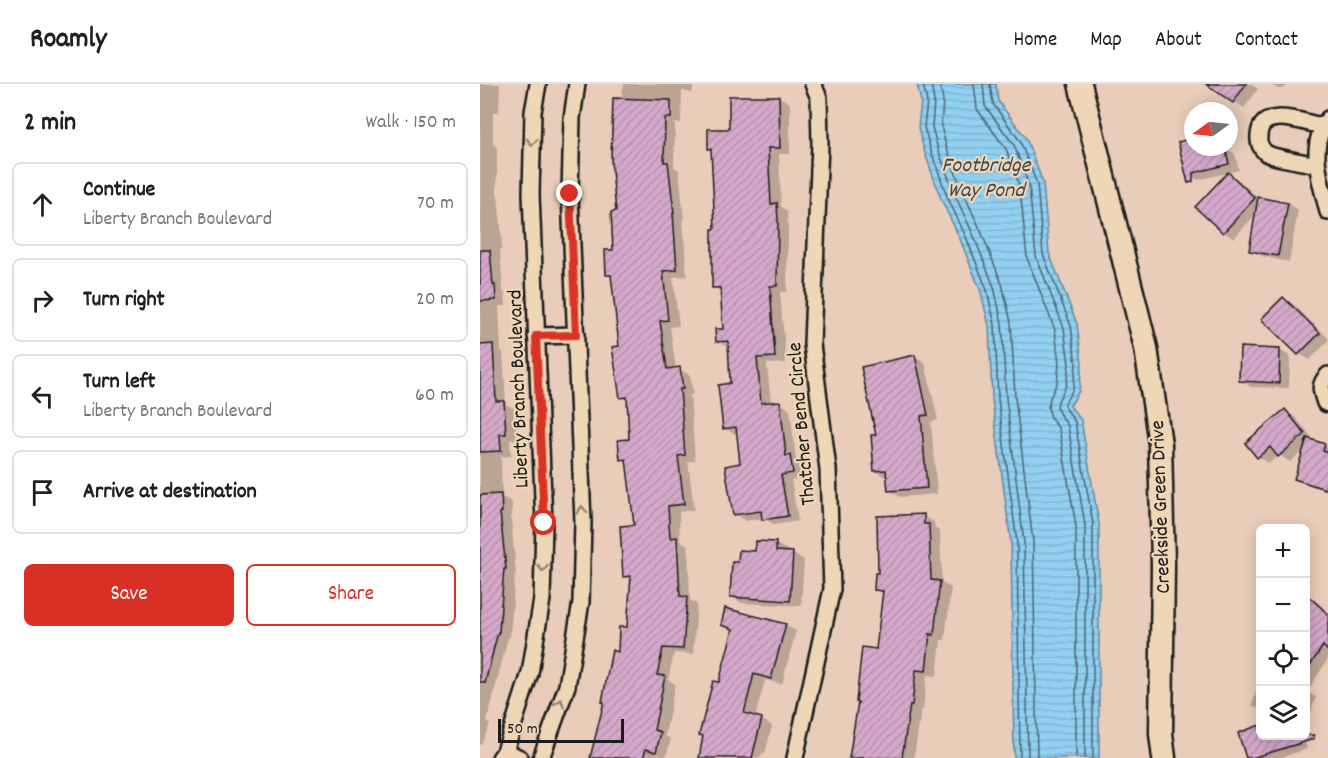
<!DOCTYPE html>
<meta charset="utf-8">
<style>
:root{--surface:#fff;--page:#f2f2f2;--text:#202124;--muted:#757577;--line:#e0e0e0;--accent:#d93025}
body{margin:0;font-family:Dekko,sans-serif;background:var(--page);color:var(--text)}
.controls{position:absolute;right:18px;bottom:18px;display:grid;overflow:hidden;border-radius:9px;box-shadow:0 3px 15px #0003}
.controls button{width:54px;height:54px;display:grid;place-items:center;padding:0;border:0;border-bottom:2px solid var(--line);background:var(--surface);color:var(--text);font:30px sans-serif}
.compass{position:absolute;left:704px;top:18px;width:54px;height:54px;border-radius:50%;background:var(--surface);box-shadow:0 3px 15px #0003;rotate:255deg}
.scale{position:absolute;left:18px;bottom:15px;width:126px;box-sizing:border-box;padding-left:6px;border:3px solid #1c1c1c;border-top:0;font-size:16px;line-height:21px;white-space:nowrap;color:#1c1c1c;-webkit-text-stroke:4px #eed6b6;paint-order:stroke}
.stop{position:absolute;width:18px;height:18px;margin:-14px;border:4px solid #d93025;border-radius:50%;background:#fff}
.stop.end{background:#d93025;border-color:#fff;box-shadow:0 2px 6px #0008}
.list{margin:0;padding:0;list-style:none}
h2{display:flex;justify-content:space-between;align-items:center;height:78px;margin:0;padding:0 24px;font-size:26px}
h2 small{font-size:20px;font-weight:400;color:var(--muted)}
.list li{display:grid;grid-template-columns:39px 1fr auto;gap:18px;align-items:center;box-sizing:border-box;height:84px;margin:0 12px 12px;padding:0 12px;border:2px solid var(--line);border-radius:9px}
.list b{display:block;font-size:22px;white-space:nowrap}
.list p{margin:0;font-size:20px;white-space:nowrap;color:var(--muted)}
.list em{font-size:20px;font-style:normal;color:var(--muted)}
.actions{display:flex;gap:12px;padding:18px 24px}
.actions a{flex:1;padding:14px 0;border:2px solid var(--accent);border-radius:9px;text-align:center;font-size:21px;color:var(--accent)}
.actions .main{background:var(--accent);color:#fff}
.icon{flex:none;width:33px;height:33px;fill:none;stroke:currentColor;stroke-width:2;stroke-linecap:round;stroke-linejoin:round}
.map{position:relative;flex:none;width:848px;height:674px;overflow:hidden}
header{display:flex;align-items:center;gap:36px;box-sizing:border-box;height:84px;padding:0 30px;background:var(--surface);border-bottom:2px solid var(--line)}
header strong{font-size:28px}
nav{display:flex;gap:33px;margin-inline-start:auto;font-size:21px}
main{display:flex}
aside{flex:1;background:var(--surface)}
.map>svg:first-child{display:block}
</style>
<header>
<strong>Roamly</strong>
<nav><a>Home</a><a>Map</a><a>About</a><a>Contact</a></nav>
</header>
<main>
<aside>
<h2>2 min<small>Walk · 150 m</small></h2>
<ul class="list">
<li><svg class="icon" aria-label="ahead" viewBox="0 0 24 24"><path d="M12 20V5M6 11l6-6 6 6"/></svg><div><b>Continue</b><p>Liberty Branch Boulevard</p></div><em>70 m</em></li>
<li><svg class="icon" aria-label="right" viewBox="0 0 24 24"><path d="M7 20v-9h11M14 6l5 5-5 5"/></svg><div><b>Turn right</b></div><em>20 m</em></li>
<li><svg class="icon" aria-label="left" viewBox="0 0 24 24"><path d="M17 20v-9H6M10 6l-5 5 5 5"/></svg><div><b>Turn left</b><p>Liberty Branch Boulevard</p></div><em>60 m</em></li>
<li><svg class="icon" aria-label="arrive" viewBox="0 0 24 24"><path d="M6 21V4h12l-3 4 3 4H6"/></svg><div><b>Arrive at destination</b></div></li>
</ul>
<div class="actions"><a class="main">Save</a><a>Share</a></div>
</aside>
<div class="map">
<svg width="848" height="674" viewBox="0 0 848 674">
<defs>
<pattern id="water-rules" width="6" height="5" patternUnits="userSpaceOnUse" patternTransform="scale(1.5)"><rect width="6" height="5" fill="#92d0f2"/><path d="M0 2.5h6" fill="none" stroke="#7db2cf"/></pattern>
<pattern id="building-hatch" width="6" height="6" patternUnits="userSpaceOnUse" patternTransform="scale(1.5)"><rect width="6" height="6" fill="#d5a8ca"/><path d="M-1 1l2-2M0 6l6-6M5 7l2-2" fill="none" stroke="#b690ad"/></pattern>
</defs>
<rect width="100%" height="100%" fill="#e9cdba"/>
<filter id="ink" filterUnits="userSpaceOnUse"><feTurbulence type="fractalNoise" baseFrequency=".0167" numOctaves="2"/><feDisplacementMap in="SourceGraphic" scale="12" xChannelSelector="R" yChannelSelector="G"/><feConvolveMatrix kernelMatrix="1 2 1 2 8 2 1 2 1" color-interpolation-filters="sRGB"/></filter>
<g filter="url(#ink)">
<polygon fill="url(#water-rules)" stroke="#63889c" stroke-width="1.5" points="437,0 516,0 518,17 546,54 563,99 569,169 597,240 602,280 599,307 590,322 601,336 619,440 619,674 534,674 531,460 512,315 509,242 501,208 480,155 461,115 445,69 438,44 441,18"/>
<g fill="#0003">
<polygon points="0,0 20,0 19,28 13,28 13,60 17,63 17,110 18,111 21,144 22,165 20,166 23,208 25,209 26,222 19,222 21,267 23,268 26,320 34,325 37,355 30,356 31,372 21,373 22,413 32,418 32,433 31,433 36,490 35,490 30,554 28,553 7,638 10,640 1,661 0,660"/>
<polygon points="144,0 214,0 212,9 202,7 201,39 195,39 194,83 199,86 204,135 203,135 207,192 193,193 199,242 190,243 196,285 199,285 210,291 213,310 210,311 215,377 208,377 214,426 199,428 200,457 208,461 210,516 217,520 213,570 194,569 188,596 195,600 185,652 191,655 186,673 177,670 175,674 111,674 139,569 149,545 152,497 144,492 156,443 147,378 142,375 151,356 148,317 141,313 140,263 132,193 128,190 135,167 138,129 141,16"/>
<polygon points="729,0 771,0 778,5 764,24"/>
<polygon points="790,0 810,0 803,5 798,5"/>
<polygon points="299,13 310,19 310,70 299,70 301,123 307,127 308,144 307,208 300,208 306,279 287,280 291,320 299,319 310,325 316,376 320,379 323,394 311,396 318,437 295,441 284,434 265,437 255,430 262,380 259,349 255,350 244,344 252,301 250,264 238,257 245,246 242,208 234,203 237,146 233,66 230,64 251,46"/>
<polygon points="713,56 713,63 748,63 749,66 755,70 759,86 718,96 707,89 700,59"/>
<polygon points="748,90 759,96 779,115 808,120 818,126 809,178 781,172 770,166 777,129 754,154 743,148"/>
<polygon points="803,214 814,221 848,254 848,257 830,276 819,270 783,235"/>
<polygon points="799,266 810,272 809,304 771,303 760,296"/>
<polygon points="435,273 445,279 458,336 451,338 457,410 420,413 409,406 408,393 406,393 395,387 397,352"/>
<polygon points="805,327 815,333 835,357 834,358 848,362 848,407 826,400 816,394 825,365 810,378 799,371 789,379 778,373 767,359"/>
<polygon points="443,432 454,438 455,444 460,447 462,499 471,504 465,556 461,556 457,592 447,591 443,626 441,626 434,674 371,674 379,620 397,566 404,510 395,505 400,491"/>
<polygon points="277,459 296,460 307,466 307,469 313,470 324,476 321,522 262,519 251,512 260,480 277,468"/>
<polygon points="826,511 836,517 848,528 848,575 827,608 836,613 831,628 826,626"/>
<polygon points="242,541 305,541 316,547 302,600 285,596 275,634 281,635 292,642 285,670 282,669 281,674 220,674 254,547"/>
<polygon points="780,596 780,626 772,621"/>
<polygon points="780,643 780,652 823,652 827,665 799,674 767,674 760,650"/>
</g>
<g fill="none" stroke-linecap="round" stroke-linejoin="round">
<g stroke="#4b6472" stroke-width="1.5">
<polyline points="443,0 447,18 444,43 451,67 467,112 486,153 507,206 515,241 518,315 537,459 540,674"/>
<polyline points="451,0 454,17 452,43 458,65 474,109 493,150 514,203 522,239 526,314 544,459 548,674"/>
<polyline points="460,0 463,17 461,42 466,62 482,106 501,147 522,200 531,238 535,313 553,458 557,674"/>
<polyline points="494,0 497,25 526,65 540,104 547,174 575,246 579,280 577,299 570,314 568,323 571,334 579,345 596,442 596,674"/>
<polyline points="503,0 505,22 534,61 549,102 556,172 584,244 589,280 586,302 578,317 577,323 579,329 588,342 605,441 605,674"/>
<polyline points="510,0 513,20 540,57 557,100 563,170 591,242 596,280 593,305 585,319 585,323 595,338 613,440 613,674"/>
</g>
</g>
<g fill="url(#building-hatch)" stroke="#1c1c1c" stroke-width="1.5">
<polygon points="726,0 766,0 753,19"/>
<polygon points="249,12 299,12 300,64 288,64 291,120 297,119 298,137 297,202 290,202 295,273 277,274 281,319 300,317 306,372 310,371 313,389 301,391 308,432 282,436 281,427 253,431 245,382 260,379 256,343 243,345 238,301 250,299 248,257 236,258 235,245 243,245 240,204 232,204 232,145 235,145 231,65 228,65 228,45 249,45"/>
<polygon points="133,14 191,16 191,34 185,34 184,78 188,78 194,129 193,129 197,186 183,187 188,236 180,237 187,285 200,283 203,305 200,305 205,371 198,372 204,420 188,422 190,454 197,453 200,512 207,513 203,565 183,564 177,591 185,592 174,646 181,648 176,668 166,665 163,674 110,674 124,618 122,618 132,566 138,568 139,543 147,543 151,492 143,493 140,442 154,441 146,375 140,376 138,356 149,355 147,313 140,314 132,263 139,262 131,191 126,191 125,166 133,166 131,128 136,127 131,77"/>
<polygon points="713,54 713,63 745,63 749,80 713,89 713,98 708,99 698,58"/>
<polygon points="748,88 775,114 743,149 715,123"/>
<polygon points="778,113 808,119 798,172 769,167"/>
<polygon points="0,166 10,166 13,201 15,201 16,216 0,217"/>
<polygon points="803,213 840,249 818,271 781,235"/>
<polygon points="13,260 16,317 24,317 26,350 20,350 21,367 0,368 0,261"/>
<polygon points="760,263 800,265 799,299 759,297"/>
<polygon points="435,271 448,331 441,332 447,404 408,407 406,386 394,387 391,351 396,351 381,283"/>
<polygon points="805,325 825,350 798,373 790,363 777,374 765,359"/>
<polygon points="827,354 845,360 843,367 848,369 848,394 845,405 814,395"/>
<polygon points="21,410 22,428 20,428 26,485 24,485 19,548 18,548 5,599 0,598 0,411"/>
<polygon points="444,430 444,440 449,440 451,496 460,497 454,551 450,550 446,587 436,586 432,621 430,621 422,674 369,674 378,618 376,618 382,563 396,565 403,507 394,506 395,489 398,489 397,432"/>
<polygon points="276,457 296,458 296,467 313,468 310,517 250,513 252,478 258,478 259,466 275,467"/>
<polygon points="825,509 848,530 848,567 843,562 825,589"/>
<polygon points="245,524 306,540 291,595 274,590 264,629 282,634 272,674 219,674 223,652 219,651 233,597 239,598 253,545 241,541"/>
<polygon points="780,641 780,651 834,651 834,655 772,674 766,674 758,649"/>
</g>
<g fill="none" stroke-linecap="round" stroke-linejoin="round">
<defs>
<g id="minor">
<path d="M 848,35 C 827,63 841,98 848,128"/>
<path d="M 837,81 C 826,78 793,74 786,69 C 781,65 778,58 779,52 C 780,21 824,39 842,42"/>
<polyline points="56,252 96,251"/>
<path d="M 848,291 C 838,301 841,307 845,319 L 848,320"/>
<polyline points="25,667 40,674"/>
<polyline points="20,674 25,667 50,589 62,515 64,439 51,110 53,28 58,0"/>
<polyline points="61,674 87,602 101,518 103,438 90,110 92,34 97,0"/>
<polyline points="315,674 352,505 348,385 332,260 340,60 339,14 333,0"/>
</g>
<polyline id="secondary" points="600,0 666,264 680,360 683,481 681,650 684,674"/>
</defs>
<use href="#minor" stroke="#1c1c1c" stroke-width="20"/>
<use href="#secondary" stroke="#1c1c1c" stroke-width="27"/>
<use href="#minor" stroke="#eed6b6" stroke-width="15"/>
<use href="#secondary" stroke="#eed6b6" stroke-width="22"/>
</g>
<defs><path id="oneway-chevron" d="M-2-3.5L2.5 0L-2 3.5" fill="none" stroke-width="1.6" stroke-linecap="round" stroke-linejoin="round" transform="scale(1.5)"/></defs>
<g stroke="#908271">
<use href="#oneway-chevron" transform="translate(52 58) rotate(92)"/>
<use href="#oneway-chevron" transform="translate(102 426) rotate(-92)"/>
<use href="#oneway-chevron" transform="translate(63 484) rotate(91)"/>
<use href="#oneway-chevron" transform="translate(80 619) rotate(-70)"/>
</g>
</g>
<g fill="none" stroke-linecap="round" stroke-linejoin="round" filter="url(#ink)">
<polyline stroke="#d93025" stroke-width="8" points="64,439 56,252 96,251 90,110"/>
</g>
<g text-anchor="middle" stroke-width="4.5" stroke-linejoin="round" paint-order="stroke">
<g font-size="21" fill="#1c1c1c" stroke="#eed6b6">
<text transform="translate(37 305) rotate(-92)" y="7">Liberty Branch Boulevard</text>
<text transform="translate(320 340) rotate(-95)" y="7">Thatcher Bend Circle</text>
<text transform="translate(679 423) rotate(-92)" y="7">Creekside Green Drive</text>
</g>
<g font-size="22" font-style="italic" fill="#3a4952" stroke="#eed6b6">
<text x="506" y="87">Footbridge<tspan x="506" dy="25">Way Pond</tspan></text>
</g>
</g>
</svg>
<div class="controls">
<button>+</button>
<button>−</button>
<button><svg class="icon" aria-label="locate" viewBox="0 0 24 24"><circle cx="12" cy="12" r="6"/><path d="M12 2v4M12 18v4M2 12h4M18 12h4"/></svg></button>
<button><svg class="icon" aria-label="layers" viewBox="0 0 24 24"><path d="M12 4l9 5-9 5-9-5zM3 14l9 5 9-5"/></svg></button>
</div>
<svg class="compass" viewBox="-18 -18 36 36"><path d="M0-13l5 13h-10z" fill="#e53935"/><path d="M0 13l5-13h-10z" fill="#757577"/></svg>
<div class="scale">50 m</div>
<div class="stop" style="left:64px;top:439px"></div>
<div class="stop end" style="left:90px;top:110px"></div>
</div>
</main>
